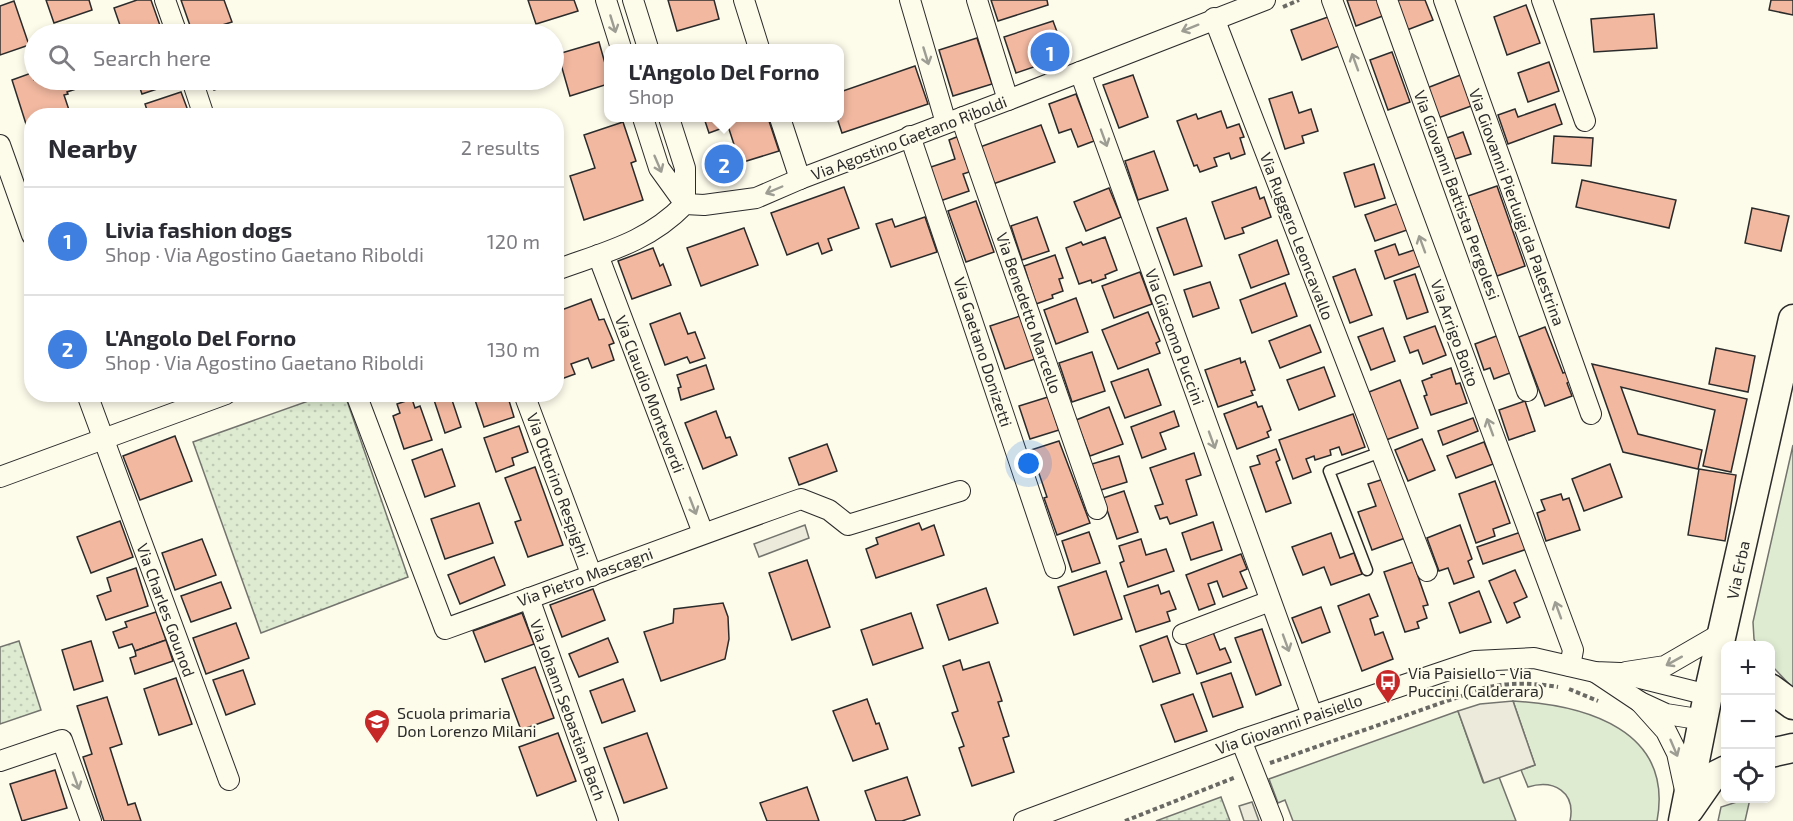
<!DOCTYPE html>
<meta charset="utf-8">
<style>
:root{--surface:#fff;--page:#f7f7f7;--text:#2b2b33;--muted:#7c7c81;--line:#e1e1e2;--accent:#c62828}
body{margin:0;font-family:"Exo 2",sans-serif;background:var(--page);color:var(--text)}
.controls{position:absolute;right:18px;bottom:18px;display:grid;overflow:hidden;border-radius:12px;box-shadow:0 3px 9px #0003}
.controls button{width:54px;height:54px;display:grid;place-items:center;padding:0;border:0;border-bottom:2px solid var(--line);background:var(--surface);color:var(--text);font:30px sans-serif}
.you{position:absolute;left:1029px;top:464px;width:21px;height:21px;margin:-15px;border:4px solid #fff;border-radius:50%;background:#1a73e8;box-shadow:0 0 0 9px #1a73e833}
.badge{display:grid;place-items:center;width:39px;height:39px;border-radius:50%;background:var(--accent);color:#fff;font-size:20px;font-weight:700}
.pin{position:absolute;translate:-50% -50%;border:3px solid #fff;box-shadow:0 2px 6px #0006}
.popup{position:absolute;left:604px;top:44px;width:240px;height:78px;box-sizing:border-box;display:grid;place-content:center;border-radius:12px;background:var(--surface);filter:drop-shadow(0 2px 4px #0005);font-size:20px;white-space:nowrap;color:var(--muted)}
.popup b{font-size:22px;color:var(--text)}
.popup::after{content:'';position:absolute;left:50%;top:100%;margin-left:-12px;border:12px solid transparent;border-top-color:var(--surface)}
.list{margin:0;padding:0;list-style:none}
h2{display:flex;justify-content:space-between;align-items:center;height:78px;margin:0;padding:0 24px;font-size:26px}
h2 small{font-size:20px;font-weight:400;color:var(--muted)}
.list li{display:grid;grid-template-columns:39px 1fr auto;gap:18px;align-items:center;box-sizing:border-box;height:108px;padding:0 24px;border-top:2px solid var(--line)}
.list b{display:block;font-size:22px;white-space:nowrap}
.list p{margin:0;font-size:20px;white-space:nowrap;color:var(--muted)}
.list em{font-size:20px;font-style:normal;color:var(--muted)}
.icon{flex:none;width:33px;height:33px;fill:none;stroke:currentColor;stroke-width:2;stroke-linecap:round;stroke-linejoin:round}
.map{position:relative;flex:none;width:1793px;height:821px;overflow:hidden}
.search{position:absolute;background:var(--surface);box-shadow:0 3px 9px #0003;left:24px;top:24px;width:540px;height:66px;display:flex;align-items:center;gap:15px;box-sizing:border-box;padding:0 21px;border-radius:33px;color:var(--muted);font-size:22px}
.panel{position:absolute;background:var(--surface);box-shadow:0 3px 9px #0003;left:24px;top:108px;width:540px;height:294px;border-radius:24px}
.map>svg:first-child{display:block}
</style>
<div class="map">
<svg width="1793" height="821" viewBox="0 0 1793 821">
<defs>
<pattern id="park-dots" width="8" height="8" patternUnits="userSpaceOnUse" patternTransform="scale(1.5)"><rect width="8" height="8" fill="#deebd1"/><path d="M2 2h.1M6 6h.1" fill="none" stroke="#bfcab4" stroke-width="1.8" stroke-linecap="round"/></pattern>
</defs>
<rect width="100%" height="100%" fill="#fdfbea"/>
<g fill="#deebd1" stroke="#74746e" stroke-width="1.5">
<polygon points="1793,445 1793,688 1771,665 1770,646 1757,645 1754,639 1753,622"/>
<path d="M 1513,701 C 1586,705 1674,730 1657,821 L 1570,821 C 1576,792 1554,779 1528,787 L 1521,770 L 1535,765 Z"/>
<polygon points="1458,711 1483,782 1499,777 1516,821 1293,821 1285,800 1278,803 1269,779"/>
<polygon points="1746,799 1750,799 1745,821 1718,821 1721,807"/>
</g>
<g fill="url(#park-dots)" stroke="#74746e" stroke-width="1.5">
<polygon points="328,394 345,395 408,577 261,633 193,442"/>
<polygon points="19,641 41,710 0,724 0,647"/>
<polygon points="1221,797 1230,821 1156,821"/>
</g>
<g fill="#eceadb" stroke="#74746e" stroke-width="1.5">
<polygon points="805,525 809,538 759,557 754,544"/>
<polygon points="1513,701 1535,765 1484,783 1458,711 1480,704"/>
<polygon points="1252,802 1259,821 1244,821 1239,806"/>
</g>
<g fill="#f2b8a0" stroke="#2b2b2b" stroke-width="1.5">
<polygon points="46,0 89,0 92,10 54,23"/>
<polygon points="137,0 151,0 163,34 123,34 114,8"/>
<polygon points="181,0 224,0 232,22 193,34"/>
<polygon points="528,0 574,0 578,11 536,24"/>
<polygon points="668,0 714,0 719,19 677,31"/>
<polygon points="991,0 1047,0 1048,5 998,21"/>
<polygon points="1347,0 1383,0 1388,14 1356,26"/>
<polygon points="1396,0 1425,0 1433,20 1407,30"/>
<polygon points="1771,0 1793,0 1793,15 1769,10"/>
<polygon points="14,1 29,45 0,55 0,6"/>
<polygon points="1526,5 1540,43 1507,55 1494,17"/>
<polygon points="1654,14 1657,48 1594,52 1591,19"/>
<polygon points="1328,17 1339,46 1302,60 1291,30"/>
<polygon points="1053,21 1066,56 1016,73 1004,37"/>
<polygon points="977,38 992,84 953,96 939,50"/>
<polygon points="599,42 608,74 608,84 570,96 558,54"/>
<polygon points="1392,52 1410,102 1388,110 1370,60"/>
<polygon points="1549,62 1559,91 1528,102 1518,73"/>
<polygon points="915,66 928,104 842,133 837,118 840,118 840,92"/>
<polygon points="34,72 34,80 73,80 76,89 67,92 68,94 64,95 69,110 51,116 32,116 32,122 26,124 12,80"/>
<polygon points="1463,74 1474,105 1438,118 1427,88"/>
<polygon points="1133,75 1148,117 1119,128 1103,85"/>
<polygon points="137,80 174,80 175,83 142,94"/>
<polygon points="210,80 244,80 214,90"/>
<polygon points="181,92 190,116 149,116 145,104"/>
<polygon points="1292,92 1299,113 1311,109 1318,131 1302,136 1304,143 1285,149 1269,99"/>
<polygon points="1076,94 1094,141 1078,147 1071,129 1059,133 1049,104"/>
<polygon points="1555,104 1562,124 1508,144 1498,115 1515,109 1518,117"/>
<polygon points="1221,111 1227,128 1239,124 1244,137 1240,138 1245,154 1231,159 1229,153 1214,158 1217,166 1200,172 1197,165 1194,166 1177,121 1196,114 1198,119"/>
<polygon points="704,118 750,118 751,119 768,118 779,151 740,163 728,126 709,133"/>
<polygon points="623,122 636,161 631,163 643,200 584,220 570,176 595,168 584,135"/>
<polygon points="1041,125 1055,162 993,184 980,147"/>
<polygon points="1463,132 1471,154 1455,159 1447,138"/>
<polygon points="959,136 972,171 963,174 969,191 940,201 928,168 955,159 949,140"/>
<polygon points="1554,136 1593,138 1591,166 1552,163"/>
<polygon points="32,143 32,161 26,145"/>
<polygon points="1154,151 1168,190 1138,200 1125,161"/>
<polygon points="1374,164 1385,198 1355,207 1344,173"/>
<polygon points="1582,180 1676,200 1669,228 1576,207"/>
<polygon points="1497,186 1525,266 1497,276 1468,196"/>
<polygon points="844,187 859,228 828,239 832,250 822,254 818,243 787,255 771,213"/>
<polygon points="1256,187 1260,199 1264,197 1271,217 1242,228 1244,233 1225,239 1212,202"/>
<polygon points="1109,188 1121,217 1086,231 1074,202"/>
<polygon points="976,201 994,252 966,262 948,211"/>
<polygon points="1402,202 1407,230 1375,241 1365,215"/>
<polygon points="1752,208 1789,216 1781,251 1745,243"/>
<polygon points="925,217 937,252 891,267 876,224 892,219 895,227"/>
<polygon points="1037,217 1049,251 1022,260 1011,226"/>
<polygon points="1186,218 1202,266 1174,275 1157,228"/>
<polygon points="744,228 758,265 701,286 687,248"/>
<polygon points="1105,237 1117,270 1105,275 1106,278 1092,283 1091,280 1079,284 1066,248 1081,242 1083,245"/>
<polygon points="1277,240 1289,274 1251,288 1239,255"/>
<polygon points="1395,244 1399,255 1417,249 1423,265 1385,279 1375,251"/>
<polygon points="653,248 660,266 663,264 671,285 632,299 618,261"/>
<polygon points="1055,255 1063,278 1059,279 1063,291 1052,295 1053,298 1036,304 1024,266"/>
<polygon points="1355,269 1372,315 1350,323 1333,277"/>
<polygon points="1140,272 1152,304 1114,318 1102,286"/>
<polygon points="1415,274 1428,312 1407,319 1394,281"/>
<polygon points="1210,282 1219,308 1193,317 1184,290"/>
<polygon points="1285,283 1297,316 1252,333 1240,300"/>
<polygon points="1076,298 1088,332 1056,344 1044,310"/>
<polygon points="591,299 599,320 604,319 614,343 609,345 614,360 592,368 588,358 571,364 575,374 556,381 556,312"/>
<polygon points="1148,312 1160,341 1156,343 1160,353 1118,369 1102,330"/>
<polygon points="680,313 688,334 695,332 705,358 690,363 687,357 665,365 650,324"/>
<polygon points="1020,316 1035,359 1005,369 990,326"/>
<polygon points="1310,325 1321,352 1280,368 1269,341"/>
<polygon points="1435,326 1446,355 1423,364 1418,350 1410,353 1404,337"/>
<polygon points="1545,327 1563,373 1569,371 1573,380 1567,383 1572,396 1545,406 1519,337"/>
<polygon points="1383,328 1395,361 1371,370 1358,337"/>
<polygon points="1499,335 1510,373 1494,379 1490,368 1484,370 1475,344"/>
<polygon points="1716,348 1755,356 1748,392 1709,384"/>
<polygon points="1092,352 1105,391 1072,402 1059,363"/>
<polygon points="1240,358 1241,363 1245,361 1255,390 1251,391 1253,395 1218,407 1205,370"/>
<polygon points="1592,364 1747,399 1731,472 1703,466 1715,410 1621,387 1638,434 1702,450 1698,469 1623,452"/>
<polygon points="706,365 714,389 681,400 678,388 681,387 677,375"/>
<polygon points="1324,367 1335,396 1299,410 1287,380"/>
<polygon points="1451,368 1456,384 1460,383 1467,403 1431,415 1424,396 1427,395 1422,381 1432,377 1431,375"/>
<polygon points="1148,369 1161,405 1125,418 1111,382"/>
<polygon points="1400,380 1418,428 1386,440 1369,392"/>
<polygon points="432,394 450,394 461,427 445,433"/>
<polygon points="473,394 507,394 514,417 484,427"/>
<polygon points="1048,397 1059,430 1030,439 1019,406"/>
<polygon points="412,399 415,408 420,406 432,440 404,449 393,416 400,413 397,404"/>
<polygon points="1525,401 1535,431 1509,440 1499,410"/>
<polygon points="1256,402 1258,407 1262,406 1271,430 1267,432 1269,437 1237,449 1224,414"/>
<polygon points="1109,407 1123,444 1090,456 1076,420"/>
<polygon points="716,411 726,438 730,437 737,455 703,469 685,423"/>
<polygon points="1174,411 1179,426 1160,433 1166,449 1142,458 1131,427"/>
<polygon points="1353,414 1365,447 1342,455 1339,447 1330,450 1331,455 1315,460 1314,456 1306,459 1311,472 1293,479 1279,440"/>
<polygon points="1473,418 1478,431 1443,445 1438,431"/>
<polygon points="519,426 528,452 512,458 514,465 496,472 484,438"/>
<polygon points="175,436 192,481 140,500 123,456"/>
<polygon points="1422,439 1435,470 1408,481 1395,450"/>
<polygon points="1059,441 1090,523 1057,535 1044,498 1047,497 1031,450"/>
<polygon points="1484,442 1493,464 1456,478 1447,456"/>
<polygon points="827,444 837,471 799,485 789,458"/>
<polygon points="442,449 455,486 425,497 412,460"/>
<polygon points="1276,449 1280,460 1276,462 1291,503 1266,512 1250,467 1260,464 1257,456"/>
<polygon points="1194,453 1201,475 1186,480 1197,515 1170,524 1167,517 1160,519 1155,506 1163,504 1150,468"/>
<polygon points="1119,456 1127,482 1101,490 1092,464"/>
<polygon points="1610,464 1622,497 1584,511 1572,479"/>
<polygon points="535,467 563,545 528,557 515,522 521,520 505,478"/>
<polygon points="1699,469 1736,475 1725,541 1688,535"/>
<polygon points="1387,478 1408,537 1372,550 1358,512 1376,506 1368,484"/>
<polygon points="1495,481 1510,523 1493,529 1495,536 1476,543 1459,494"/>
<polygon points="1124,491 1138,532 1117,539 1103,498"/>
<polygon points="1561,494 1563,500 1569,498 1580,530 1546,541 1537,513 1545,510 1541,500"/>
<polygon points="479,503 493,543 445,559 431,519"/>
<polygon points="120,521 133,557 91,573 77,537"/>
<polygon points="1213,522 1222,550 1191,560 1182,533"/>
<polygon points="919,523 922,530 934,525 944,555 876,578 866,549 878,544 876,538"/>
<polygon points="1460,525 1472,559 1468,561 1474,577 1454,584 1448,568 1439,571 1427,538"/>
<polygon points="1089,532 1100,563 1072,572 1062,541"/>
<polygon points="1521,532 1527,549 1483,564 1477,547"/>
<polygon points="1331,533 1340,558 1354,553 1362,574 1331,585 1324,567 1303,575 1292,547"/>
<polygon points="202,539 216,575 175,590 162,553"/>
<polygon points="1141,539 1146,555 1166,549 1174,571 1128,587 1120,563 1124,561 1119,546"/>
<polygon points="1241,554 1247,569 1240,572 1247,588 1223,597 1217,581 1208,584 1215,604 1199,610 1186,575"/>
<polygon points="494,557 505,585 460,604 448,575"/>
<polygon points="807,560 830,627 792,640 769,573"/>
<polygon points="1413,562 1428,605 1423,606 1427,618 1417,622 1419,628 1405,632 1384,572"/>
<polygon points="136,568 148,606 106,620 97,596 111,591 107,578"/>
<polygon points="1515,570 1527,597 1514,603 1520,617 1507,623 1489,581"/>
<polygon points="1106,571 1122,619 1074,635 1058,587"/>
<polygon points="221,582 231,608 191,622 181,596"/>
<polygon points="1158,585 1161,594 1169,591 1176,609 1167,612 1170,621 1136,632 1124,596"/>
<polygon points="986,588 998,623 949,640 937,605"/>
<polygon points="593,589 605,620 562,637 550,605"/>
<polygon points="1479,591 1491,622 1460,633 1449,603"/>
<polygon points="1369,594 1378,616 1370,619 1375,635 1383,632 1393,659 1362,671 1338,606"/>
<polygon points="723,603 728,617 729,639 725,659 661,681 644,632 673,623 674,609"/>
<polygon points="1321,607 1330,632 1302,643 1292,618"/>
<polygon points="156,612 166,640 135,651 132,644 119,648 113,632 127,627 125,622"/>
<polygon points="522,613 534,644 485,662 473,631"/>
<polygon points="911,613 923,648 873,665 861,630"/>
<polygon points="236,623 249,658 206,674 193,638"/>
<polygon points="1211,627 1220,650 1225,648 1231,662 1197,674 1183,637"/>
<polygon points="1262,629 1281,685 1256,695 1235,638"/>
<polygon points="1167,636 1180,673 1153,682 1140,646"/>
<polygon points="608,638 618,662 579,677 569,654"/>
<polygon points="166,640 173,661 135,674 130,658 136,656 135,651"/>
<polygon points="91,641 103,681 74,690 62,650"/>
<polygon points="960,660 963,670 989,662 1002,701 998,702 1009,736 1003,738 1014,772 972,786 959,748 964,746 952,713 958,711 943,666"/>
<polygon points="535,667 554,718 521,730 502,679"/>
<polygon points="243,670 255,704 226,715 213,680"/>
<polygon points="1231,673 1243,707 1213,717 1201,683"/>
<polygon points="176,678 192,724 159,735 144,689"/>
<polygon points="623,679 635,711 602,723 590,691"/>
<polygon points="1193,694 1207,731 1175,742 1161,705"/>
<polygon points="107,697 122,744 110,748 128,805 135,803 141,821 104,821 83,757 92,754 77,706"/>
<polygon points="867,699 876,724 879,723 888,749 853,761 833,711"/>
<polygon points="558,733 576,781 537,796 519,747"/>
<polygon points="647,733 667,788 624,803 604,748"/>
<polygon points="55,770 67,808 22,821 10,784"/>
<polygon points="907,777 920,815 902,821 876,821 865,791"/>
<polygon points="807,787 819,821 767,821 760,803"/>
</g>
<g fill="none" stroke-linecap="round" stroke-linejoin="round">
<defs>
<polyline id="lane" points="1367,570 1329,471 1381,452"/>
<g id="street">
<polyline points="165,0 177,34"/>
<polyline points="606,0 621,48"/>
<polyline points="633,0 648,48"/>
<polyline points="744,0 759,48"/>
<polyline points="910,0 946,123"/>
<polyline points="977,0 1008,100"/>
<polyline points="1332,0 1573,650 1570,666"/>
<polyline points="1387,0 1527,391"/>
<polyline points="1444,0 1591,414"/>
<polyline points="1542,0 1585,121"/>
<polyline points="1214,18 1427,571"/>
<polyline points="1080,72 1312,715"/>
<polyline points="192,80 204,116"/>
<polyline points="963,117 965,129 1097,509"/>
<polyline points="643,118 659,168 685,204"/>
<polyline points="669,118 685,168 685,204"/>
<polyline points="780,118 800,179"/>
<polyline points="910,136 1055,568"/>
<polyline points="0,145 32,235"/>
<polyline points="598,255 703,533"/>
<path d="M 556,270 C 605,252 647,243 685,204 L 704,205 L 756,198 L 800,179 L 1008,100 L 1265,0"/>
<polyline points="87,394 229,780"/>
<path d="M 356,394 L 445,629 C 564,586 682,541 801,499 L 829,510 L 848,525 L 960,491"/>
<polyline points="524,394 592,576"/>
<polyline points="0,477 226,394"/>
<polyline points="529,598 608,821"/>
<polyline points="1183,634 1270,601"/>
<polyline points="1595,672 1640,702 1666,714 1704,720"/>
<polyline points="1626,672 1665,666 1722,633"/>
<polyline points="1640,702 1666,731 1677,753 1685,790"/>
<polyline points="1241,740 1273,821"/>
<polyline points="0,761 62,740 91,821"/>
<polyline points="1024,821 1241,740 1475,661 1534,658 1595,672 1620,673 1708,695"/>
</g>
<g id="secondary">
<polyline points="1770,688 1793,705"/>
<polyline points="1770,753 1793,748"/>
<polyline points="1689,810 1712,777 1726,770"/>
<polyline points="1683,821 1708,695 1793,319"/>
</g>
</defs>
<use href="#lane" stroke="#2b2b2b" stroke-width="13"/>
<use href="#street" stroke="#2b2b2b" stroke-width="22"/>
<use href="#secondary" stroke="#2b2b2b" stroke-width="31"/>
<g stroke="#6a6964" stroke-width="4" stroke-dasharray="4.5 3" stroke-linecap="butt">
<polyline points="1283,7 1299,0"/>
<polyline points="1569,689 1598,701"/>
<path d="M 1270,763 L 1484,688 C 1510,682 1533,683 1558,687"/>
<polyline points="1125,821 1236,777"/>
</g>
<use href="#lane" stroke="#fdfbea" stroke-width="10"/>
<use href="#street" stroke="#fdfbea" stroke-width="20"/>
<use href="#secondary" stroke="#fdfbea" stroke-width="28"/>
</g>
<defs><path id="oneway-shaft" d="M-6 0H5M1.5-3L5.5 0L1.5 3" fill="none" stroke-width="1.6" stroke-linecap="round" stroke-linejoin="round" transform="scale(1.5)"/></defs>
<g stroke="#9e9d94">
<use href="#oneway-shaft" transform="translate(613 24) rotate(73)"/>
<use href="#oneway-shaft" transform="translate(1190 28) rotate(158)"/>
<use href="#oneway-shaft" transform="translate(926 56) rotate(73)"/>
<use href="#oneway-shaft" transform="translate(1355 62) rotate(-110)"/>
<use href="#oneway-shaft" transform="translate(1104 138) rotate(70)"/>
<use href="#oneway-shaft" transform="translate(658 164) rotate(67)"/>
<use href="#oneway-shaft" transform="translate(774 190) rotate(157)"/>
<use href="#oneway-shaft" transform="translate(1422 244) rotate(-110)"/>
<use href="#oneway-shaft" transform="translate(1490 427) rotate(-110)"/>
<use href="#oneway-shaft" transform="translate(1212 440) rotate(70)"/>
<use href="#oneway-shaft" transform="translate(693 506) rotate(69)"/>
<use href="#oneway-shaft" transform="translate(1558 610) rotate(-110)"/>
<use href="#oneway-shaft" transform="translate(1286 643) rotate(70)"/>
<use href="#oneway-shaft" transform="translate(1674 661) rotate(151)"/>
<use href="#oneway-shaft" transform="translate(1674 748) rotate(67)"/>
<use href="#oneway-shaft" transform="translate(76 781) rotate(70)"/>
</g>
<defs>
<symbol id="bus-pin" viewBox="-11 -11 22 30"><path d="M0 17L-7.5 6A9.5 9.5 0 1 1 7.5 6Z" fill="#c62828" stroke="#fdfbea"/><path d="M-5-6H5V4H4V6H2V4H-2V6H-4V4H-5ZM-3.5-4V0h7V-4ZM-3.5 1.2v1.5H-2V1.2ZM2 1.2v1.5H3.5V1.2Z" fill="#fff"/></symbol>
<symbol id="school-pin" viewBox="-11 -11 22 30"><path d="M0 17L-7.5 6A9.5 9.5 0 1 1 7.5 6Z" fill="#c62828" stroke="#fdfbea"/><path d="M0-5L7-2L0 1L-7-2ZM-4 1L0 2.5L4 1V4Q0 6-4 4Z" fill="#fff"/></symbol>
</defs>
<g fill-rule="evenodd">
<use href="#bus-pin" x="1373" y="667" width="30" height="40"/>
<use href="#school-pin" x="362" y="707" width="30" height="40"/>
</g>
<g text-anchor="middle" stroke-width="4.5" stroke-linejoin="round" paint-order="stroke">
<g font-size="16" fill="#2b2b2b" stroke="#fdfbea">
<text transform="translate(909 138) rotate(-21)" y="6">Via Agostino Gaetano Riboldi</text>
<text transform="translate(1457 195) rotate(70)" y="6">Via Giovanni Battista Pergolesi</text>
<text transform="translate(1517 207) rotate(70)" y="6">Via Giovanni Pierluigi da Palestrina</text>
<text transform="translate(1297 236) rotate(69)" y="6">Via Ruggero Leoncavallo</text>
<text transform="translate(1029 313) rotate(71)" y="6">Via Benedetto Marcello</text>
<text transform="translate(1455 333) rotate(70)" y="6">Via Arrigo Boito</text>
<text transform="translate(1175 337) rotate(70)" y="6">Via Giacomo Puccini</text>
<text transform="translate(983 352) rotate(72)" y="6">Via Gaetano Donizetti</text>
<text transform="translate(650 394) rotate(69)" y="6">Via Claudio Monteverdi</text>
<text transform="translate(558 485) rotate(70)" y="6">Via Ottorino Respighi</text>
<text transform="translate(1738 570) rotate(-78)" y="6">Via Erba</text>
<text transform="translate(585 577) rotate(-20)" y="6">Via Pietro Mascagni</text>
<text transform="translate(166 610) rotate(70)" y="6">Via Charles Gounod</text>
<text transform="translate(568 710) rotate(70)" y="6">Via Johann Sebastian Bach</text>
<text transform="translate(1289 724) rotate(-19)" y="6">Via Giovanni Paisiello</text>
</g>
<g font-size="16" fill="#2b2b2b" stroke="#fdfbea" text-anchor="start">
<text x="1408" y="679">Via Paisiello - Via<tspan x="1408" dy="18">Puccini (Calderara)</tspan></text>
<text x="397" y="719">Scuola primaria<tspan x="397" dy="18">Don Lorenzo Milani</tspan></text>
</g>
</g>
</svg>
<div class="controls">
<button>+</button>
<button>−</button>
<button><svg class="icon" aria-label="locate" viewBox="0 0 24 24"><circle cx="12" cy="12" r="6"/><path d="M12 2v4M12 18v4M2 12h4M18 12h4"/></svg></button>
</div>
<div class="you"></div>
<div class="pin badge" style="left:1050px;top:52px;background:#3f7fe0">1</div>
<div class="pin badge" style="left:724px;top:164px;background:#3f7fe0">2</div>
<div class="popup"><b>L'Angolo Del Forno</b>Shop</div>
<div class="search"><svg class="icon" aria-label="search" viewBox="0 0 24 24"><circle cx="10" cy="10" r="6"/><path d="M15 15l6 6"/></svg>Search here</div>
<section class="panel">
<h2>Nearby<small>2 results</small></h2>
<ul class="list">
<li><span class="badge" style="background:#3f7fe0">1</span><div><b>Livia fashion dogs</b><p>Shop · Via Agostino Gaetano Riboldi</p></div><em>120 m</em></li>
<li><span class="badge" style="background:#3f7fe0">2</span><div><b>L'Angolo Del Forno</b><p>Shop · Via Agostino Gaetano Riboldi</p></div><em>130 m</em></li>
</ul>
</section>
</div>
